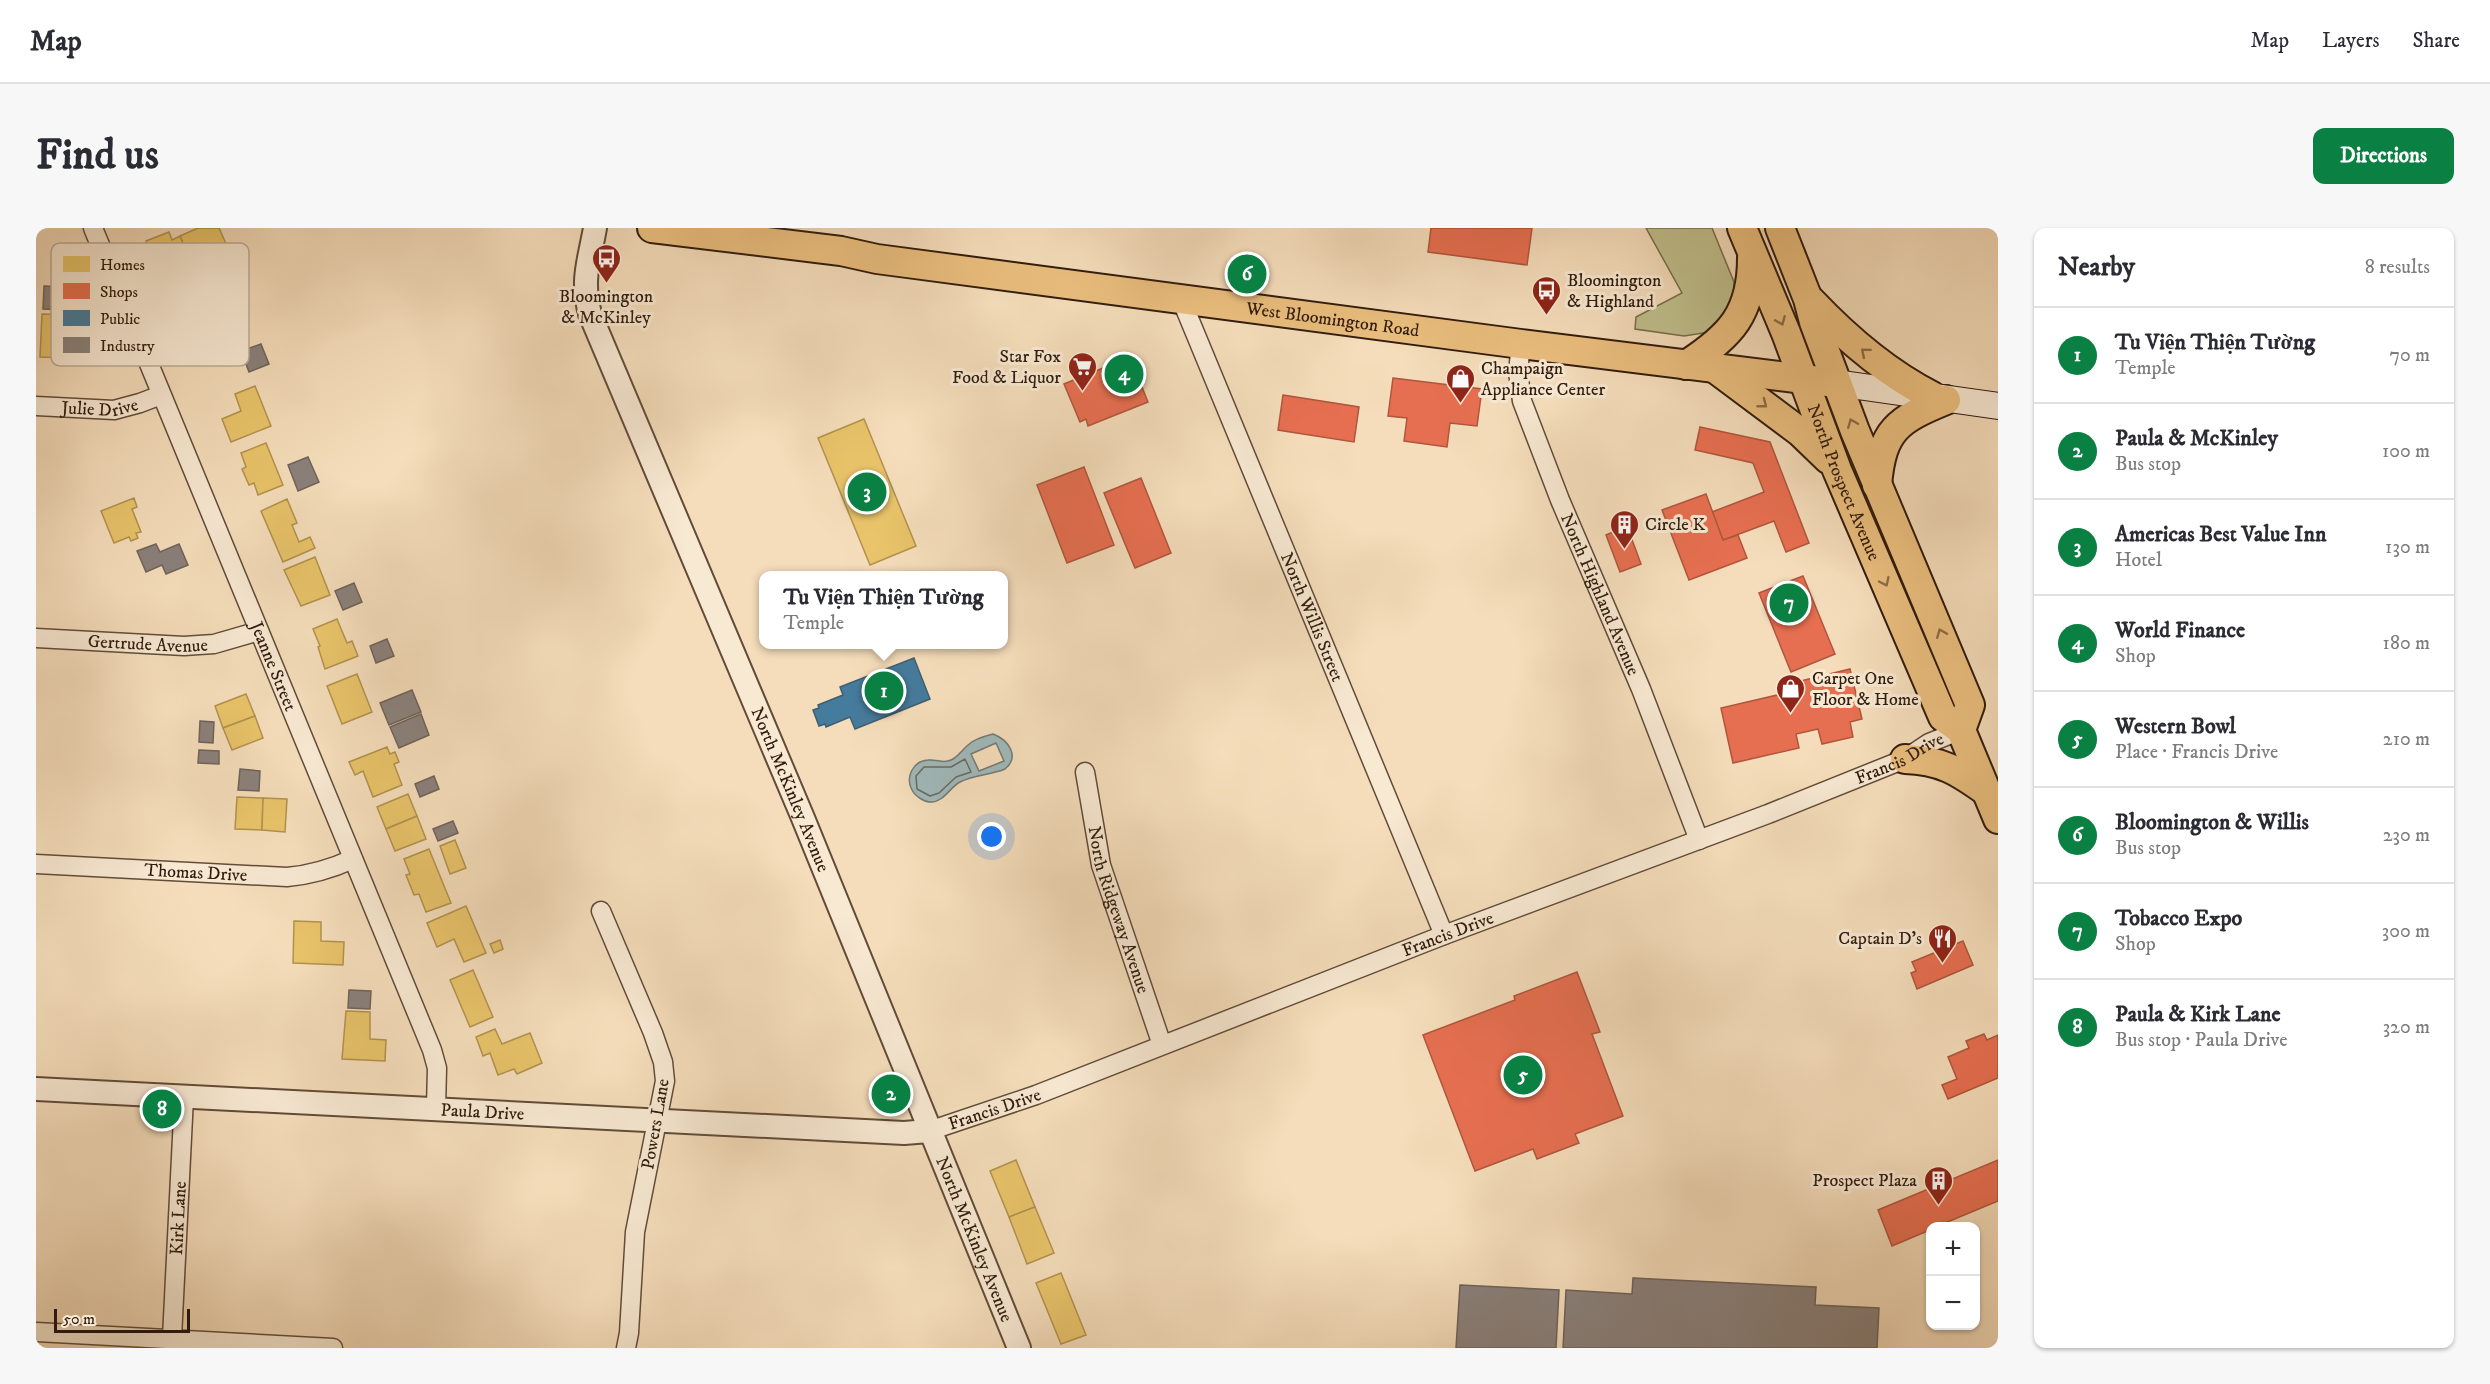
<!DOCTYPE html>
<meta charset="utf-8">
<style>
:root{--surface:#fff;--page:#f7f7f7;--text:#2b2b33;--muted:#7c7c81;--line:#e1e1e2;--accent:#0b8043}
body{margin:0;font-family:"IM FELL DW Pica",serif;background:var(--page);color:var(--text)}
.controls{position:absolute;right:18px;bottom:18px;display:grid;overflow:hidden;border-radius:12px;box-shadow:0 2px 4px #0004}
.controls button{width:54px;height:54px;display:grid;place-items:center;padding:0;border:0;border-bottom:2px solid var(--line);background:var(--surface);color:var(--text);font:30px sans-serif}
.scale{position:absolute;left:18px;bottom:15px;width:136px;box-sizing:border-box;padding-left:6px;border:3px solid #311c0d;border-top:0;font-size:16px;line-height:21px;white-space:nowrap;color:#311c0d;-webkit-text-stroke:4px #f8e9d3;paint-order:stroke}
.you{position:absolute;left:956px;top:609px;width:21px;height:21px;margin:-15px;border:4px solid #fff;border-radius:50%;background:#1a73e8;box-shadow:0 0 0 9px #1a73e833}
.badge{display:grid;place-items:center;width:39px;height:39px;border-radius:50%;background:var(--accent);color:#fff;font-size:20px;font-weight:700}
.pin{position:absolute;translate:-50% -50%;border:3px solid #fff;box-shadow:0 2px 6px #0006}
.popup{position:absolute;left:723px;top:343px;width:249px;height:78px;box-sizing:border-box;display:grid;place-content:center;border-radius:12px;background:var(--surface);filter:drop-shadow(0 2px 4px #0005);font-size:20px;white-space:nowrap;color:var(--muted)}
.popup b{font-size:22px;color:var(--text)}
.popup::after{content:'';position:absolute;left:50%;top:100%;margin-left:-12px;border:12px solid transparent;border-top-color:var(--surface)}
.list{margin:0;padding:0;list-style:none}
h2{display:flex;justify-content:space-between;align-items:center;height:78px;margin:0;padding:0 24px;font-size:26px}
h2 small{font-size:20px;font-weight:400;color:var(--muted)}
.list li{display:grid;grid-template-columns:39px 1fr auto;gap:18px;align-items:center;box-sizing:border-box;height:96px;padding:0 24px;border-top:2px solid var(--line)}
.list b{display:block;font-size:22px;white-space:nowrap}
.list p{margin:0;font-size:20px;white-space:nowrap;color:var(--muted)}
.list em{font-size:20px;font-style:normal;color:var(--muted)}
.map{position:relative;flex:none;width:1962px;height:1120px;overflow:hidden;border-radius:12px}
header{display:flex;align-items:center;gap:36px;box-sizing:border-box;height:84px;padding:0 30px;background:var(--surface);border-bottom:2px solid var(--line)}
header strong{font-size:28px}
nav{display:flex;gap:33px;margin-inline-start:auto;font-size:21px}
.intro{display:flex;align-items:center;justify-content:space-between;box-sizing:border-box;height:144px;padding:0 36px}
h1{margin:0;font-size:42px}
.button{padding:15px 27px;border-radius:12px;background:var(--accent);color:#fff;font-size:21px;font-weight:700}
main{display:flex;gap:36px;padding:0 36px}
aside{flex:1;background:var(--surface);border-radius:12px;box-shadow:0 2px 4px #0004}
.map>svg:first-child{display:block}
</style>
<header>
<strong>Map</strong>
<nav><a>Map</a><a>Layers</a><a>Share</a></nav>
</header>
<div class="intro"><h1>Find us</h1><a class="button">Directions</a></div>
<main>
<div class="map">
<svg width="1962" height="1120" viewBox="0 0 1962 1120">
<rect width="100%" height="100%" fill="#f5ddbb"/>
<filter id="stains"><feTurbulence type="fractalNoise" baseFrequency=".00333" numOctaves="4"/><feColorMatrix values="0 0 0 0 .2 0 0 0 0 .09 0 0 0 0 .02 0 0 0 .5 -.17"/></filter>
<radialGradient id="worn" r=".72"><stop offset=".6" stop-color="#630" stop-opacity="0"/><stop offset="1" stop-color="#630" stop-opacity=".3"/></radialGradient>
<polygon fill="#c0c08d" stroke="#786e4d" stroke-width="1.5" points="1610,0 1676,0 1698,54 1698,80 1680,103 1648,108 1599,101 1600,89 1646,65"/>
<path fill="#a0b9ba" stroke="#747a75" stroke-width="1.5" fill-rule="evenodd" d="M 957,506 C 973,512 984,529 969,541 C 955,547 937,547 924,554 C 914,559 908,574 895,574 C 888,574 879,568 876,562 C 869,549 877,533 892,532 C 901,531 907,536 915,532 C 922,529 926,522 932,517 C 938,511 949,508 957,506 ZM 960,515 L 968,533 L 943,543 L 935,526 Z"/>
<g fill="#e9c46a" stroke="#b2924e" stroke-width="1.5">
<polygon points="162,0 183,0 191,18 154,32 144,8"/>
<polygon points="133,4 136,12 144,8 154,32 122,45 110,13"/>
<polygon points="160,44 169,66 139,78 130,57"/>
<polygon points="169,66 178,89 148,101 139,78"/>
<polygon points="6,86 34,87 32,130 4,129"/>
<polygon points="198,94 208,117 163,137 152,110"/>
<polygon points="219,158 235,198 195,214 186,191 205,183 199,166"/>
<polygon points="828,191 880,318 834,337 782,210"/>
<polygon points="230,215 247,257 222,267 218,255 213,257 206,241 210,239 205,225"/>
<polygon points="98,270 101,279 96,281 105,304 100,305 102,310 95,313 93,309 78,315 65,283"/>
<polygon points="251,271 261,295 256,297 263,314 274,309 279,320 247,334 225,283"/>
<polygon points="279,329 294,367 265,378 248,342"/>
<polygon points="301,391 311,415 316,413 322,428 289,441 282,419 284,418 277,401"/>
<polygon points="321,446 336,484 306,496 291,458"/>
<polygon points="210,466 219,488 187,500 179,478"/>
<polygon points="219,488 227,510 196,522 187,500"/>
<polygon points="351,519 354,526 359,524 363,534 358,536 366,557 337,569 327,543 319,547 313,534"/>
<polygon points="372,566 381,588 350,601 341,579"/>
<polygon points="201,569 227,570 226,602 199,601"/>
<polygon points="227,570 251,571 249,604 226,602"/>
<polygon points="381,588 390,611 359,623 350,601"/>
<polygon points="419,612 430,640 414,646 404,618"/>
<polygon points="393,621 415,675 390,684 383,666 378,667 370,647 374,646 368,631"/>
<polygon points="430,678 450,725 428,734 418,711 401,719 391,695"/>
<polygon points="258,693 285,694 285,713 308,714 307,737 257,735"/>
<polygon points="464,712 467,721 458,725 454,716"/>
<polygon points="437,742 457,789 434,799 414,752"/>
<polygon points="310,783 334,784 334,811 350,812 349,833 306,831"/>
<polygon points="459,801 466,816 494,805 506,835 481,846 478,841 462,847 454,825 447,828 440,809"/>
<polygon points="980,932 999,979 973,989 954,943"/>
<polygon points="999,979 1018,1025 991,1036 973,989"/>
<polygon points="1025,1045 1050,1107 1025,1116 1000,1055"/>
</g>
<g fill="#e76f51" stroke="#b0563d" stroke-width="1.5">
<polygon points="1395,0 1496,0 1491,37 1392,24"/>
<polygon points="1094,129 1112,174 1052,198 1050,191 1044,194 1028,156"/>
<polygon points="1357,150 1446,161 1441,198 1414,195 1411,219 1368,213 1371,190 1352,188"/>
<polygon points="1247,167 1323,179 1318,214 1242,202"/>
<polygon points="1664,199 1734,214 1773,315 1750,324 1738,293 1687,312 1676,284 1728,264 1717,235 1659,222"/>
<polygon points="1048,239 1078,317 1031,335 1001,257"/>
<polygon points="1105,250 1135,325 1099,340 1068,265"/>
<polygon points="1670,266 1687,312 1702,307 1711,330 1653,352 1626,282"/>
<polygon points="1591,298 1605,336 1584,344 1570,307"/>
<polygon points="1767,348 1799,426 1755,444 1723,365"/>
<polygon points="1814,441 1826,491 1814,494 1817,509 1786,516 1782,501 1760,506 1763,520 1697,535 1685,480 1750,465 1748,457"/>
<polygon points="1927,713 1937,737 1881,761 1875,745 1880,743 1876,734"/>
<polygon points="1541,744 1564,804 1556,806 1587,888 1539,906 1543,915 1501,931 1497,921 1439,943 1387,807 1479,772 1478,768"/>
<polygon points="1948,806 1951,812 1962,807 1962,850 1912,871 1906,857 1921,851 1912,829 1933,820 1930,813"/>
<polygon points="1962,932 1962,973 1902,998 1894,998 1894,1002 1856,1018 1842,982"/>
</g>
<polygon fill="#457b9d" stroke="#3f5e72" stroke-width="1.5" points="878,430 894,471 819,501 814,489 790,499 789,496 783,498 777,482 783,480 782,477 807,467 804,459"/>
<g fill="#8a817c" stroke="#6f635b" stroke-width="1.5">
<polygon points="183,28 188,40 170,48 165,35"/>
<polygon points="8,58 29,59 27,82 7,81"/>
<polygon points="201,71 207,84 188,92 183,79"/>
<polygon points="225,116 233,136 213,144 205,123"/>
<polygon points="272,229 283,254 262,263 252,237"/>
<polygon points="120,316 124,324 143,316 152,337 130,346 126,337 110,344 101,323"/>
<polygon points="318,355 326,374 307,382 299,363"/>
<polygon points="351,411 358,428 340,435 334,418"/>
<polygon points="376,462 385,484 353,497 344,475"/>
<polygon points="385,486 393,507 363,520 354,499"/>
<polygon points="164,493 178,494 177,515 163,514"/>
<polygon points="163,522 183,523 183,536 162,535"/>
<polygon points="204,541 224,543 223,563 202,562"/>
<polygon points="398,548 403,561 384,569 379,556"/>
<polygon points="417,593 422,605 402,613 397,601"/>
<polygon points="313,762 335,763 334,781 312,780"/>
<polygon points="1597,1050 1780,1059 1779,1077 1843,1080 1841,1120 1527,1120 1530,1062 1596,1066"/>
<polygon points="1424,1057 1523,1062 1520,1120 1420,1120"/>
</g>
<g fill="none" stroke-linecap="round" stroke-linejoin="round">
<polygon stroke="#686a64" stroke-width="1.5" points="929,531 935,544 920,549 903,565 894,568 881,561 880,548 888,539 915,539"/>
<defs>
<g id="minor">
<path id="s1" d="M 57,0 L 396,822 L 401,840 L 400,880"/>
<path id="s2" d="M 1145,71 L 1408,707"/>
<path id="s3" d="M 1485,116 L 1482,144 L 1486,173 L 1524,272 L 1605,461 L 1663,612"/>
<path id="s4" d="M 0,178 L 78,182 L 104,175 L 125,167"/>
<path id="s5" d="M 0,410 L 148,418 L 178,416 L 223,403"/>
<path id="s6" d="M 1049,544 L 1065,637 L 1126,817"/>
<path id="s7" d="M 0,636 L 251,649 C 275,647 295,641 317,631"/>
<polyline points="565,683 617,805 627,834 629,853 599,1004 593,1105 590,1120"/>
<path id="s8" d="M 893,903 L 1000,867 L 1408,707 L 1732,586 L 1869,531 L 1893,515 L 1925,502"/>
<polyline points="0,1104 297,1120"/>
<path id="s9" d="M 136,1110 L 148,869"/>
</g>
<g id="tertiary">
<path id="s10" d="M 559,0 C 553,34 545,51 554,86 L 767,590 L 983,1120"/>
<path id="s11" d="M 0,861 L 868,905 L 893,903"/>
</g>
<polyline id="secondary" points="1800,155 1962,178"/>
<g id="primary">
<path id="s12" d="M 616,0 L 805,23 L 841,31 L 1485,116 L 1800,155"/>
<path id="s13" d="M 1706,0 L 1750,105 L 1801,242 L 1907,489 L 1925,502 L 1962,591"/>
<polyline points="1744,0 1772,71 1778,94 1819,203 1934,477 1925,502"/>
<path d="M 1775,73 C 1811,111 1849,144 1896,168"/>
<path d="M 1650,137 C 1695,108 1716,85 1716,30"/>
<polyline points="1681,142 1764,204 1792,231"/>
<path d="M 1841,257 C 1846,202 1861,192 1910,172"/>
<path d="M 1869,531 C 1905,532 1922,543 1950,563"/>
</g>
</defs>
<use href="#minor" stroke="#624c38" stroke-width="21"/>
<use href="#tertiary" stroke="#624c38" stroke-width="26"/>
<use href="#secondary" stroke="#311c0d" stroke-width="28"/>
<use href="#primary" stroke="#311c0d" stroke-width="32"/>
<use href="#minor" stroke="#f8e9d3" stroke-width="18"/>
<use href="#tertiary" stroke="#f8e9d3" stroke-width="22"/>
<use href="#secondary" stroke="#f8e9d3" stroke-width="26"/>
<use href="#primary" stroke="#eabe7e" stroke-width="28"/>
</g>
<defs><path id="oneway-chevron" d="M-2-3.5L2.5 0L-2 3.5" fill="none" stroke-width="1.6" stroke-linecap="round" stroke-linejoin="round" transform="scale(1.5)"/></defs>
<g stroke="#8e6d46">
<use href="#oneway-chevron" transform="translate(1745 93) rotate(67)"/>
<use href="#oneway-chevron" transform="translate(1829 124) rotate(-140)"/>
<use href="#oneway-chevron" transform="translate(1727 176) rotate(38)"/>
<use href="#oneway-chevron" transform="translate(1816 195) rotate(-112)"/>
<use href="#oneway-chevron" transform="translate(1849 354) rotate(65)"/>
<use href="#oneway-chevron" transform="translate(1905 405) rotate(-112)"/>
</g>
<defs>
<symbol id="bus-pin" viewBox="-11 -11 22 30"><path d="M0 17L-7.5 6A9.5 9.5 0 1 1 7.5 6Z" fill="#8f2418" stroke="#f8e9d3"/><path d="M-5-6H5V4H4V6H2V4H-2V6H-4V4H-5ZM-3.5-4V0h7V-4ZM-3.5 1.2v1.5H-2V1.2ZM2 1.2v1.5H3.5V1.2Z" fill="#fff"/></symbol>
<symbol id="supermarket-pin" viewBox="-11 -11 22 30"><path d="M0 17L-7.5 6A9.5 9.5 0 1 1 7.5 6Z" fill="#8f2418" stroke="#f8e9d3"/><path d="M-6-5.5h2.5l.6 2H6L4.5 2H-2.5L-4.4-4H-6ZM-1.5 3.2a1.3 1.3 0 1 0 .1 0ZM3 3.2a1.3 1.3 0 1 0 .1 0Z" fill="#fff"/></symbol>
<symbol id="shop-pin" viewBox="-11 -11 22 30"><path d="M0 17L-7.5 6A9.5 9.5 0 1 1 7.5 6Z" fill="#8f2418" stroke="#f8e9d3"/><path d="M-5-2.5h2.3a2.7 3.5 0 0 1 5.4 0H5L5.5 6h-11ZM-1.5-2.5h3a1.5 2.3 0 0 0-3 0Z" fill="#fff"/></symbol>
<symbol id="building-pin" viewBox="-11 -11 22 30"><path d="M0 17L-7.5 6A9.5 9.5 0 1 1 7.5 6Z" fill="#8f2418" stroke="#f8e9d3"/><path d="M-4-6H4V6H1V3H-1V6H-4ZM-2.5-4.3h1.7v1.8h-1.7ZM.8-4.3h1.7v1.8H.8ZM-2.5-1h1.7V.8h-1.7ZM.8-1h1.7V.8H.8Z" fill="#fff"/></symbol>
<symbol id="restaurant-pin" viewBox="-11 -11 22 30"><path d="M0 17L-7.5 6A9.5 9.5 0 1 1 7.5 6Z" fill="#8f2418" stroke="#f8e9d3"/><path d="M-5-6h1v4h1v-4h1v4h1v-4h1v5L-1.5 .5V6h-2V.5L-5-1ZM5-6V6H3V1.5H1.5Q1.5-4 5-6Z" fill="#fff"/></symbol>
</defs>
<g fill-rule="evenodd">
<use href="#bus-pin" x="554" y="14" width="33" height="45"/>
<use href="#bus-pin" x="1494" y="46" width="33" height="45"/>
<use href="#supermarket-pin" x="1030" y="122" width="33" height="45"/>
<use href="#shop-pin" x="1408" y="134" width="33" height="45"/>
<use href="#building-pin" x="1572" y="280" width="33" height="45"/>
<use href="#shop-pin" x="1738" y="444" width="33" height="45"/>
<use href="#restaurant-pin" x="1890" y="694" width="33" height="45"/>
<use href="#building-pin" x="1886" y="936" width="33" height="45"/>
</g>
<g text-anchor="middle" stroke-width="6" stroke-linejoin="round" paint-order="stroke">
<g font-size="18" fill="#311c0d" stroke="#f8e9d3" text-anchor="start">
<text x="1531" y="58">Bloomington<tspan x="1531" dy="21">&amp; Highland</tspan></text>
<text x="570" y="74" text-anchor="middle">Bloomington<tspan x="570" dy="21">&amp; McKinley</tspan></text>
<text x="1025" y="134" text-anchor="end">Star Fox<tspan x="1025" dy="21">Food &amp; Liquor</tspan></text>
<text x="1445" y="146">Champaign<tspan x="1445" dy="21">Appliance Center</tspan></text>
<text x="1609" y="302">Circle K</text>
<text x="1776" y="456">Carpet One<tspan x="1776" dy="21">Floor &amp; Home</tspan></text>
<text x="1886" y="716" text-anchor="end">Captain D's</text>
<text x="1881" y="958" text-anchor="end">Prospect Plaza</text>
</g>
<g font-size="18" fill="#311c0d" stroke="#f8e9d3">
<text dy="6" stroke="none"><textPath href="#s12" startOffset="687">West Bloomington Road</textPath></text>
<text dy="6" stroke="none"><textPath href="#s4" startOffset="64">Julie Drive</textPath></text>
<text dy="6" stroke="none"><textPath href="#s13" startOffset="274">North Prospect Avenue</textPath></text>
<text dy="6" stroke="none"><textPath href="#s3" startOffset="266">North Highland Avenue</textPath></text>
<text dy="6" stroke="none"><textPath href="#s2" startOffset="344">North Willis Street</textPath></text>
<text dy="6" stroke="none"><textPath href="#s5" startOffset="112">Gertrude Avenue</textPath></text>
<text dy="6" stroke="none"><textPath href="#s1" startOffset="474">Jeanne Street</textPath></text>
<text dy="6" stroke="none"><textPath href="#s8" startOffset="1040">Francis Drive</textPath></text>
<text dy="6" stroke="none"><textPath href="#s10" startOffset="603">North McKinley Avenue</textPath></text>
<text dy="6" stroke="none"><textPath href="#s7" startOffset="160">Thomas Drive</textPath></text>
<text dy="6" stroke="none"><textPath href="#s6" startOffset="142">North Ridgeway Avenue</textPath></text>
<text dy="6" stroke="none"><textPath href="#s8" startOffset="555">Francis Drive</textPath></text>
<text dy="6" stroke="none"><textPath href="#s8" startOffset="69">Francis Drive</textPath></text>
<text dy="6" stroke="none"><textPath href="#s11" startOffset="447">Paula Drive</textPath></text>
<text transform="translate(619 896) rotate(-80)" y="6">Powers Lane</text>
<text dy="6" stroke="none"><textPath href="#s9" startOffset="120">Kirk Lane</textPath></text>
<text dy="6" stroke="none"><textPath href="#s10" startOffset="1089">North McKinley Avenue</textPath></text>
</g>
</g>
<rect x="15" y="15" width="198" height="123" rx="9" fill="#f8e9d3" stroke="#bcac98" stroke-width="1.5"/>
<rect x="27" y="28" width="27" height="16" fill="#e9c46a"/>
<rect x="27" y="55" width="27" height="16" fill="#e76f51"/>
<rect x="27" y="82" width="27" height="16" fill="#457b9d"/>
<rect x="27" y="109" width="27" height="16" fill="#8a817c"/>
<g font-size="16" fill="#311c0d">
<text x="64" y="42">Homes</text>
<text x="64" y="69">Shops</text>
<text x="64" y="96">Public</text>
<text x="64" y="123">Industry</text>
</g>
<rect width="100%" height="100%" filter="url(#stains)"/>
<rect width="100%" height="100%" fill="url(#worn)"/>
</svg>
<div class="controls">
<button>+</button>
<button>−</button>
</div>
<div class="scale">50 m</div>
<div class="you"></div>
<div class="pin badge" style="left:848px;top:463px">1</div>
<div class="popup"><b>Tu Viện Thiện Tường</b>Temple</div>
<div class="pin badge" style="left:855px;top:866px">2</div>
<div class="pin badge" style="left:831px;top:264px">3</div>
<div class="pin badge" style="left:1088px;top:146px">4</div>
<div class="pin badge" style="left:1487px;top:847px">5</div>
<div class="pin badge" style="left:1211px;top:46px">6</div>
<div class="pin badge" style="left:1753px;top:375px">7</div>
<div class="pin badge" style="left:126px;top:881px">8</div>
</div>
<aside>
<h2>Nearby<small>8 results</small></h2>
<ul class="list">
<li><span class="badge">1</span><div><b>Tu Viện Thiện Tường</b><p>Temple</p></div><em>70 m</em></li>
<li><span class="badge">2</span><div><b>Paula &amp; McKinley</b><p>Bus stop</p></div><em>100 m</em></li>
<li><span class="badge">3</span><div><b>Americas Best Value Inn</b><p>Hotel</p></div><em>130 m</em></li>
<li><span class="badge">4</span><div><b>World Finance</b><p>Shop</p></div><em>180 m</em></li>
<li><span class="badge">5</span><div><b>Western Bowl</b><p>Place · Francis Drive</p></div><em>210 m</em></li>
<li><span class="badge">6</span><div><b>Bloomington &amp; Willis</b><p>Bus stop</p></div><em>230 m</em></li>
<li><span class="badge">7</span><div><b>Tobacco Expo</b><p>Shop</p></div><em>300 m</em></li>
<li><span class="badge">8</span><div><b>Paula &amp; Kirk Lane</b><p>Bus stop · Paula Drive</p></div><em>320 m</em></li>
</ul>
</aside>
</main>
